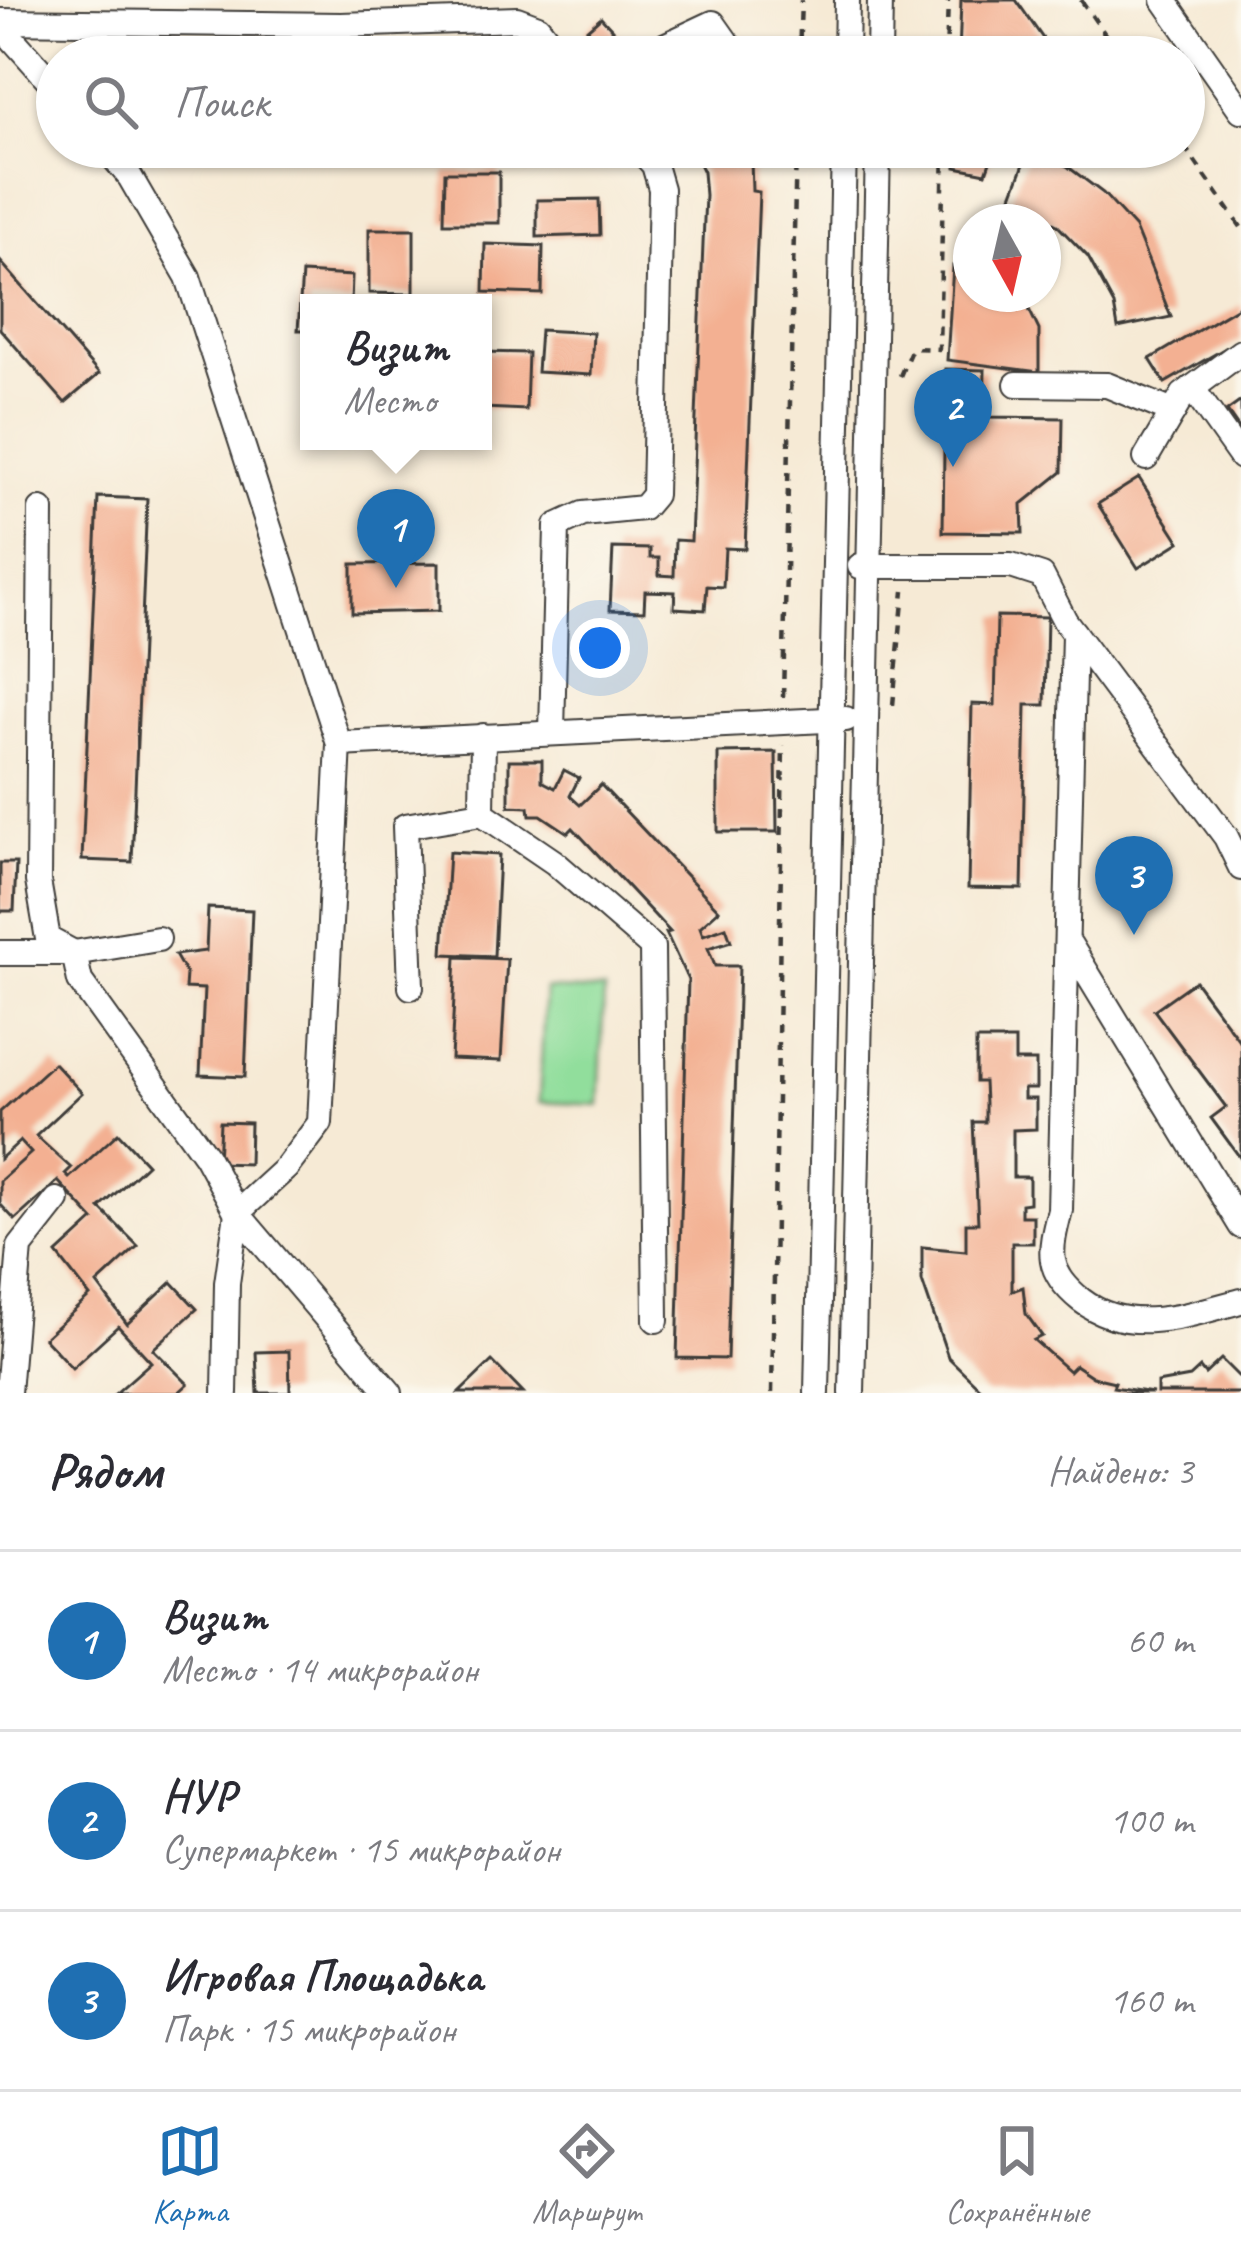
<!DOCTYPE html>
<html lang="ru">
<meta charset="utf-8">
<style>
:root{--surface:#fff;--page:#f2f2f3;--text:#2b2b33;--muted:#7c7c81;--line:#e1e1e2;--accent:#1f6fb2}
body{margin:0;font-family:Caveat,sans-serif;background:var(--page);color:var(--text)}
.compass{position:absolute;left:953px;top:204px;width:108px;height:108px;border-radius:50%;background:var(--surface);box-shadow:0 3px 9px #0004;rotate:172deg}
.you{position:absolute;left:600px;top:648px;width:42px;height:42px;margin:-30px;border:9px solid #fff;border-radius:50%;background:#1a73e8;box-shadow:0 0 0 18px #1a73e833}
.badge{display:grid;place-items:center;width:78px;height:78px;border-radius:50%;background:var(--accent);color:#fff;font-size:39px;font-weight:700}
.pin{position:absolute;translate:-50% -99px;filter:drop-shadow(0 3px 6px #0008)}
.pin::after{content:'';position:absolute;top:63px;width:42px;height:36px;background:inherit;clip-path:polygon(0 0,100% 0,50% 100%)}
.popup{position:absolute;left:300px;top:294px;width:192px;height:156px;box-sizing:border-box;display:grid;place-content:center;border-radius:0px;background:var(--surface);filter:drop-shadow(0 3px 9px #0005);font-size:39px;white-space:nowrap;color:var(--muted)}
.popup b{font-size:45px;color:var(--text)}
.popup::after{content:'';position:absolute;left:50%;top:100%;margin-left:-24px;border:24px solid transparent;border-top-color:var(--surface)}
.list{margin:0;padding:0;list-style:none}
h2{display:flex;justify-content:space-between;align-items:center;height:156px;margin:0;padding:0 48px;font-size:51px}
h2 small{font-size:39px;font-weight:400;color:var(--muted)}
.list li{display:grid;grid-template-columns:78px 1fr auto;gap:36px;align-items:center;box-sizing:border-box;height:180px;padding:0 48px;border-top:3px solid var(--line)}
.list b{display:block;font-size:45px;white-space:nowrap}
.list p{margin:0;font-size:39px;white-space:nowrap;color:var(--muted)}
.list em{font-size:39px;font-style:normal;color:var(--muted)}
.icon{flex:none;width:66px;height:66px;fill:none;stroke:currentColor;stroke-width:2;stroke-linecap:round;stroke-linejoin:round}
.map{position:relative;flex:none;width:1241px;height:1393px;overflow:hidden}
.search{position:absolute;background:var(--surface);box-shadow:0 3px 9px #0004;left:36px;right:36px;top:36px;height:132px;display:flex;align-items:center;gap:30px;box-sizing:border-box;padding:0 42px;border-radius:66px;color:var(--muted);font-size:45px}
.sheet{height:696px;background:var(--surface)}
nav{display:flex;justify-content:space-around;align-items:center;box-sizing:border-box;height:168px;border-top:3px solid var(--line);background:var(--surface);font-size:33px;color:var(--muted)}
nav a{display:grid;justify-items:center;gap:6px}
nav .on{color:var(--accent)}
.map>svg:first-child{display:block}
</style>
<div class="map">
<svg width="1241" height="1393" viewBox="0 0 1241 1393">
<rect width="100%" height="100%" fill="#fbf7ec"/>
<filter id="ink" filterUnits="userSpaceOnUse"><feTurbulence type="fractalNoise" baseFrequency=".00833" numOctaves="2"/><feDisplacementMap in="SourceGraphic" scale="24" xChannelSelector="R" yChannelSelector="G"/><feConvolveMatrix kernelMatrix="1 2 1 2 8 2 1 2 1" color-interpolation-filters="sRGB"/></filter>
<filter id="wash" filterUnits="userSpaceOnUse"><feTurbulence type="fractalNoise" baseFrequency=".004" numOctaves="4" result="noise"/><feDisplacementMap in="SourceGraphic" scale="48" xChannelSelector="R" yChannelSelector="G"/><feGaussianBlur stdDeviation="2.7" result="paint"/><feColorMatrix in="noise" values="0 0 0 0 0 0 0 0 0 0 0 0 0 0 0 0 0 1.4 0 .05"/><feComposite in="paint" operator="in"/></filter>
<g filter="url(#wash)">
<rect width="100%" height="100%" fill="#f6ead5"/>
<polygon fill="#91de9c" stroke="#567d5c" stroke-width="3" points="545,989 604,991 599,1105 539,1102"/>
<g id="blocks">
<g fill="#f3b092">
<polygon points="961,0 1016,0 1046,43 1041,57 959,57"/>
<polygon points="601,17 623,41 607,56 585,31"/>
<polygon points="104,34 116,52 84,57 79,50"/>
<polygon points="505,41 530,43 529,57 504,57"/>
<polygon points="691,147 722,147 728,160 751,159 752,191 759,192 745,549 725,548 723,587 707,586 705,610 674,608 675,592 645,591 644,611 610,610 613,548 650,549 650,558 659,558 659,575 674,576 675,540 691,541 705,195 703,172"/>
<polygon points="956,147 995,147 986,173 956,167"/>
<polygon points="1029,151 1067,166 1103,193 1135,228 1171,317 1118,328 1114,305 1088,257 1057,225 1010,201"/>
<polygon points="445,172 499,172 499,223 444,223"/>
<polygon points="599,199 600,235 537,237 537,200"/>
<polygon points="369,229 414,229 414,294 369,293"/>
<polygon points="485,244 543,246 542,294 484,292"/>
<polygon points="0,261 99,374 65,403 0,329"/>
<polygon points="953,266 971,270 971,294 1023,297 1039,330 1039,372 947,360"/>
<polygon points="302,273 352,276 351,303 309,303 309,330 298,330"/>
<polygon points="1241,305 1241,339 1165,383 1150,359"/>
<polygon points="540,330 593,333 591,375 537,372"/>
<polygon points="483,352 528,353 526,410 483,408"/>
<polygon points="945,369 985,370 984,417 1063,418 1062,472 1022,504 1023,533 943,532"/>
<polygon points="1241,401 1241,431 1227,411"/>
<polygon points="1139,478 1180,542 1138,568 1098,504"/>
<polygon points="98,497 147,499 132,862 82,860"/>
<polygon points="439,563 439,611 352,613 352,564"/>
<polygon points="997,616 1047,617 1045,705 1026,705 1022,889 968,888 972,704 995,705"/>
<polygon points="776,752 777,832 718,832 718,753"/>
<polygon points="509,760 542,760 542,781 555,788 564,770 579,778 570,796 580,805 601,785 719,910 700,927 703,935 726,927 731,941 708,948 715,966 739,966 727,1359 677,1358 688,980 666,933 670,932 573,828 568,833 541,815 530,815 529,807 509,806"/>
<polygon points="449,852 499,855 494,956 443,954"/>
<polygon points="0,863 16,863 14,911 0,911"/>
<polygon points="208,908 252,910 245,1077 200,1075 204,989 185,988 186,974 175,955 206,951"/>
<polygon points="456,957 507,959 501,1061 451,1059"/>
<polygon points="1195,981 1241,1043 1241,1159 1211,1118 1226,1107 1154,1010"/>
<polygon points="976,1040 1015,1040 1015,1061 1036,1061 1036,1089 1024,1089 1024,1099 1036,1099 1036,1129 1013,1130 1013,1177 1029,1177 1029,1203 1021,1204 1021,1216 1033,1216 1033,1243 1012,1243 1012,1291 1023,1287 1026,1314 1042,1336 1034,1340 1069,1371 1075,1365 1093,1377 1115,1382 1113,1387 1153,1393 985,1393 948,1357 922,1281 922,1247 966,1251 966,1223 978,1223 973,1122 985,1122 985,1103 984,1082 976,1082"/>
<polygon points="54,1063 82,1093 36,1136 71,1168 65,1174 69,1178 118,1133 147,1164 100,1208 138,1246 97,1284 127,1324 172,1282 197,1309 153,1349 188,1384 178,1393 116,1393 151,1362 118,1326 72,1368 44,1338 90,1296 57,1254 94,1220 58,1181 15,1220 0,1204 0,1181 31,1153 20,1141 0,1159 0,1112"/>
<polygon points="220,1122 250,1123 249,1164 218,1163"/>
<polygon points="289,1351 290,1393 258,1393 256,1352"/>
<polygon points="1221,1359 1241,1379 1241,1393 1157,1393 1157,1383 1190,1377 1200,1368 1205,1374"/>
<polygon points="492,1361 523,1393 459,1393"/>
</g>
</g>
</g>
<g filter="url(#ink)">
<use href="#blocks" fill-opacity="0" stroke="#3d3b38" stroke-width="3"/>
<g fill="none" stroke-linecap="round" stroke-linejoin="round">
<defs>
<g id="minor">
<polyline points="1164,0 1241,110"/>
<polyline points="0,21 341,25 517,19 538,27 561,57"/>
<polyline points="0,25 57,89"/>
<polyline points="655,57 664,46 713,23 737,57"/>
<polyline points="846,57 847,0"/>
<polyline points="879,57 880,0"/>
<polyline points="105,147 130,177 188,277 339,744 320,1123 286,1168 237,1213 227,1283 225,1393"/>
<polyline points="1017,384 1107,385 1173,412"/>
<polyline points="1192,388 1241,457"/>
<polyline points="1146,458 1183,395 1241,352"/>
<polyline points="41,510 38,881 48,939 74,953"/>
<polyline points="860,566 1011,566 1042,576 1065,621 1226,837 1241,868"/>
<path d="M 1074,633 L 1060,1210 C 1049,1252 1045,1271 1081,1300 C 1129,1337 1187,1315 1241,1301"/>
<polyline points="552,732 557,526 583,514 643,508 654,495 661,189 654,165 637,147"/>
<polyline points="483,736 482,813 554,862 652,947 656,1320"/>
<polyline points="339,744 846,719"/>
<polyline points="158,939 74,953 80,981 206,1156 237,1213 390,1393"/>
<polyline points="1070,945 1241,1226"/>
<polyline points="0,953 66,953"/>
<polyline points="411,987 405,826 482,813"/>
<polyline points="8,1393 20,1247 57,1200"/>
<polyline points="817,1393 844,147"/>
<polyline points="852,1393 878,147"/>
</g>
</defs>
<use href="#minor" stroke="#3d3b38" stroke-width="28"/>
<g stroke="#3d3b38" stroke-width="4.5" stroke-dasharray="9 9" stroke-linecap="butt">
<polyline points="1081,0 1121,57"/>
<polyline points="799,57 801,0"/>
<polyline points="946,57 948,0"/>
<polyline points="1184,146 1241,227"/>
<polyline points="900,376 912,348 939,349 944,147"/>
<polyline points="783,697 796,147"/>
<polyline points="893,705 904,591"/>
<polyline points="772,1393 783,745"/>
</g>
<use href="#minor" stroke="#fff" stroke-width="24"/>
</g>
</g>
</svg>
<svg class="compass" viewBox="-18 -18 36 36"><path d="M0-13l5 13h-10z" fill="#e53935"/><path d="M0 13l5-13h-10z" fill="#7c7c81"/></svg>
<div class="you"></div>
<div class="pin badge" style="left:396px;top:588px">1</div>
<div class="popup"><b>Визит</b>Место</div>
<div class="pin badge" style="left:953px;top:467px">2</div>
<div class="pin badge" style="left:1134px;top:935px">3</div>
<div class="search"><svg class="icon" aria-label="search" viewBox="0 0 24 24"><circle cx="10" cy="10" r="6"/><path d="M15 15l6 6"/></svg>Поиск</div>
</div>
<section class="sheet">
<h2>Рядом<small>Найдено: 3</small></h2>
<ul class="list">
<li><span class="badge">1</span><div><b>Визит</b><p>Место · 14 микрорайон</p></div><em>60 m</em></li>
<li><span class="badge">2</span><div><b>НУР</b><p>Супермаркет · 15 микрорайон</p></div><em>100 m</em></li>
<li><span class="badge">3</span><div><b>Игровая Площадька</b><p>Парк · 15 микрорайон</p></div><em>160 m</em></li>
</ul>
</section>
<nav>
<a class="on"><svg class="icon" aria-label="map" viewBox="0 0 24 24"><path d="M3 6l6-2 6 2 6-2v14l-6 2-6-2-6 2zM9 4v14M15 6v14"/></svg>Карта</a>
<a><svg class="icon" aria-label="directions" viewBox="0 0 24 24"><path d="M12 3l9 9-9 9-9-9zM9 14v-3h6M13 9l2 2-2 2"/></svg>Маршрут</a>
<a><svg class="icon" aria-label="saved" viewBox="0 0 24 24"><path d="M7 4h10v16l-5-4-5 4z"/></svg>Сохранённые</a>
</nav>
